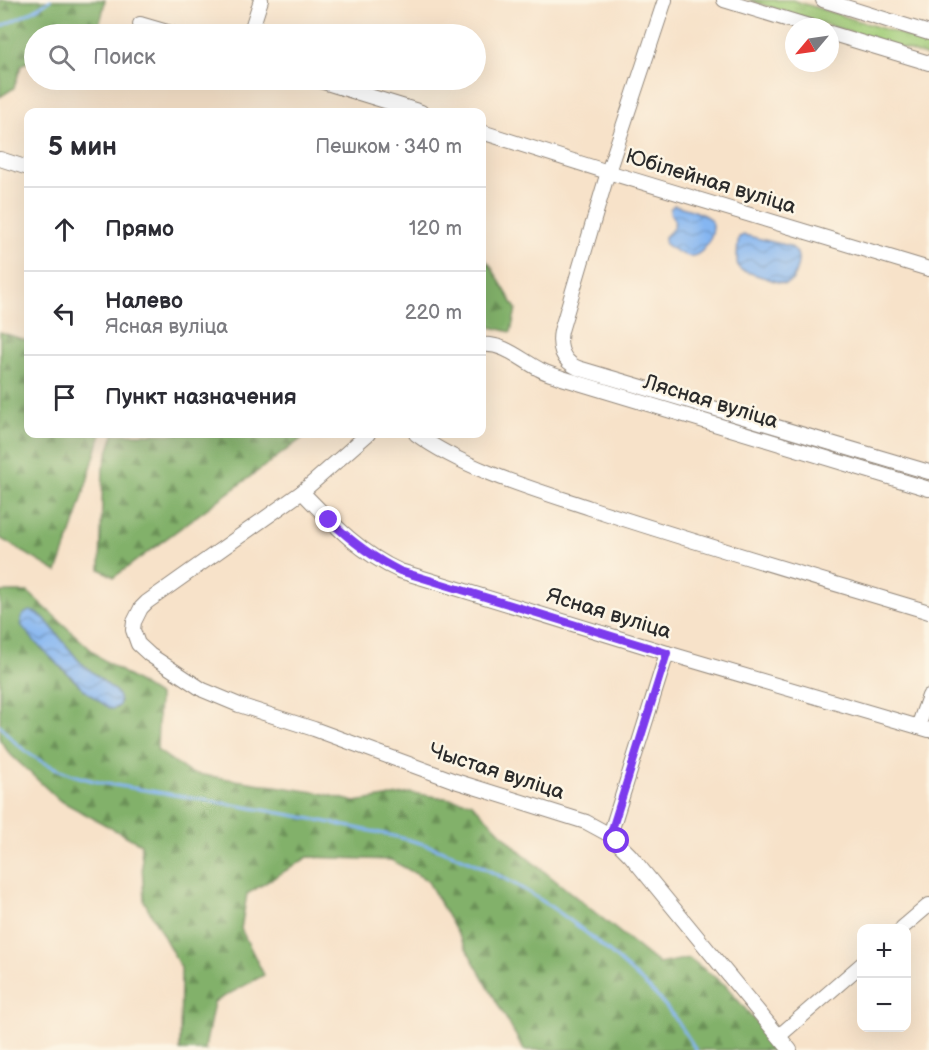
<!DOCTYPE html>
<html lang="ru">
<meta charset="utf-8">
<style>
:root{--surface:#fff;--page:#f2f2f3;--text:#2b2b33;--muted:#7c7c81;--line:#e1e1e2}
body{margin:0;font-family:"Balsamiq Sans",sans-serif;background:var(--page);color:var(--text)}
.controls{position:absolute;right:18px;bottom:18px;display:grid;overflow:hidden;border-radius:12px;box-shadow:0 6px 24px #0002}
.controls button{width:54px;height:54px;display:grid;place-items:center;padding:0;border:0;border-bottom:2px solid var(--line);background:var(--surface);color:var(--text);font:30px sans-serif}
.compass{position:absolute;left:785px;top:18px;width:54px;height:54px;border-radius:50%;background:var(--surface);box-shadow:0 6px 24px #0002;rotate:241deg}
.stop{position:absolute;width:18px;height:18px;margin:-14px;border:4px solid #7c3aed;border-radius:50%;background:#fff}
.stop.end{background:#7c3aed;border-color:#fff;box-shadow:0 2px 6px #0008}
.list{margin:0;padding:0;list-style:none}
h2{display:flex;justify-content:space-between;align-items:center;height:78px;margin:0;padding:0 24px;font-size:26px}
h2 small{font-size:20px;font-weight:400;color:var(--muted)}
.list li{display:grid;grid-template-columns:39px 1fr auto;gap:18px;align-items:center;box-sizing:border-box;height:84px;padding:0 24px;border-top:2px solid var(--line)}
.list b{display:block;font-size:22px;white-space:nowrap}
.list p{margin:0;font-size:20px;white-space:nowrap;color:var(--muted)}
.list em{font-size:20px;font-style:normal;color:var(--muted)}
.icon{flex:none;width:33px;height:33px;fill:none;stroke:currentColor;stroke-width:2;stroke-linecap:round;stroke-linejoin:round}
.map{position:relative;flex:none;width:929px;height:1050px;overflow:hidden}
.search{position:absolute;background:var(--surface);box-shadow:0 6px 24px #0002;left:24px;top:24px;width:462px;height:66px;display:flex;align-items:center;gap:15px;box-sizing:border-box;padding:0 21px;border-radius:33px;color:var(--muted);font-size:22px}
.panel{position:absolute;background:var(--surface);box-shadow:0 6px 24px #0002;left:24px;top:108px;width:462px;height:330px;border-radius:12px}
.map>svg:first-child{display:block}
</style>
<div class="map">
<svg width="929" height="1050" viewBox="0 0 929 1050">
<defs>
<pattern id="grass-tufts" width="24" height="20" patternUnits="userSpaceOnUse" patternTransform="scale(1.5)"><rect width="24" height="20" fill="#a3ce7a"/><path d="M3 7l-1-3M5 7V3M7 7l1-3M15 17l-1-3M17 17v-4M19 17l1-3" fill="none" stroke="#8cb16a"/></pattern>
<pattern id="forest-firs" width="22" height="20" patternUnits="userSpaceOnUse" patternTransform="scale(1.5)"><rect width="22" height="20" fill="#82b16a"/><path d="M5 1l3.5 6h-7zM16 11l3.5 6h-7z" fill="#6b9057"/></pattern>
<pattern id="water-waves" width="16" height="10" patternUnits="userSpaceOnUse" patternTransform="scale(1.5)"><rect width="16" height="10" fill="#85b6f1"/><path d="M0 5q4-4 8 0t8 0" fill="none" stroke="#6d94c3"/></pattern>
</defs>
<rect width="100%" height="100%" fill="#fcf5e5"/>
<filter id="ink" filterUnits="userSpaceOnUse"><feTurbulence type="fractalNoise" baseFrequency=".0167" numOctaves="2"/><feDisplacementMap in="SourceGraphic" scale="12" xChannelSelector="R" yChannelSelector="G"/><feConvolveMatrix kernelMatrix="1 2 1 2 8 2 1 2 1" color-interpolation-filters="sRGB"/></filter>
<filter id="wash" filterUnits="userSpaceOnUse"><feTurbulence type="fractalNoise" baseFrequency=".008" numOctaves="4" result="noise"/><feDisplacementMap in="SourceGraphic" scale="24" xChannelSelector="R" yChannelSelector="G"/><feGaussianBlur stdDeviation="1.35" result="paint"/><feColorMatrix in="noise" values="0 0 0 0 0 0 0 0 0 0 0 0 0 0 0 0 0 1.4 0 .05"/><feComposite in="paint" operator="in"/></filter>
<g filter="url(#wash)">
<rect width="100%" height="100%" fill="#f7e2c9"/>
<polygon fill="url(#grass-tufts)" stroke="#677c52" stroke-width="1.5" points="748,0 792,0 929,43 929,57"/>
<g fill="url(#forest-firs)" stroke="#566e4a" stroke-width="1.5" fill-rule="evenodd">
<path d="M 0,0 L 105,0 C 102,14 102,28 88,34 L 34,34 L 34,57 L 21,66 L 14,88 L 0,97 Z"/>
<polygon points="482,256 490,265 516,309 511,332 482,325"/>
<polygon points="0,332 28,341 28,434 101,434 76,519 57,572 0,538"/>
<polygon points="114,434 308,434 114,577 100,569 103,468"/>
<path d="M 0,592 L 28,592 L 99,657 L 159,696 L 157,750 L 190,773 L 321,793 L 355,802 L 411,793 L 471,802 L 520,852 L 659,964 L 689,958 L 725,985 L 780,1050 L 524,1050 L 427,880 L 391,860 L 308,857 L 247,894 L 241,929 L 264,975 L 214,1002 L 205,1048 L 206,1050 L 180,1050 L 181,968 L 144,901 L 141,844 L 59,800 L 9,753 L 0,740 ZM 44,618 L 79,661 L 116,692 L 120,702 L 117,708 C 99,710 51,657 36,643 Z"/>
</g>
<g fill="url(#water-waves)" stroke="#58708e" stroke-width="1.5">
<path d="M 674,205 C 682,207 708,214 712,222 C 715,227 712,234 710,239 C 698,264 684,258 665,244 L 665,237 C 670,231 678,227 673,217 C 669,210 671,217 670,209 Z"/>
<path d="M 744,235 L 789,246 C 804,253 797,267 793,280 L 785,284 L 781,283 L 741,270 C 740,269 738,268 738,266 C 736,263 738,240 739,237 Z"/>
<path d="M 29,611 L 34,612 L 44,618 L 79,661 L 116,692 C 119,697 121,700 119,706 L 113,709 L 109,708 L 87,692 L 36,643 L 22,626 L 21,618 L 24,614 Z"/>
</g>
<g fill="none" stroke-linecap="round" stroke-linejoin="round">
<g stroke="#85b6f1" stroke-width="3">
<polyline points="0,27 31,12 50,0"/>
<path d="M 0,725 C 24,759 63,774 102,783 C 177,795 253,807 327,822 C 364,830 402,836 438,849 C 507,873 572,917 626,967 C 641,981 658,995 670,1012 C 680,1024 688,1037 696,1050"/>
</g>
</g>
</g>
<g filter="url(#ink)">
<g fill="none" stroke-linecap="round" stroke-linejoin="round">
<defs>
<g id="minor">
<path d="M 665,0 L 608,172 L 561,331 C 558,347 562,361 578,368 L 929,472"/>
<polyline points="724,0 812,27"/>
<polyline points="823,0 929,33"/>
<polyline points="140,24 174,34"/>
<polyline points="830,33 929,63"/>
<polyline points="250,34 261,0"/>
<polyline points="317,80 421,112"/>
<polyline points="482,132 608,172 929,269"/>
<polyline points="0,159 28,168"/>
<path d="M 482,345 C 504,343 520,359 539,369 C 546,373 554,375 562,378 L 929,489"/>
<polyline points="368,434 302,492 147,602 141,608 134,622 133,630 138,644 150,655 203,690 239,705 314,729 455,781 586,822 610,835 630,855 790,1050"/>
<path d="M 416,434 C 464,469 533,489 590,508 C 702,545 816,578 929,612"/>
<path d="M 302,492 C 332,523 360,553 400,571 L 667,653 L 929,730"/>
<polyline points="918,727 929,696"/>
<polyline points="610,835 667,653"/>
<polyline points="902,928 929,905"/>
<polyline points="779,1036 862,964"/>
</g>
</defs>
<use href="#minor" stroke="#91867a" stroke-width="16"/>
<use href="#minor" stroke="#fff" stroke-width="14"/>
</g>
</g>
<g fill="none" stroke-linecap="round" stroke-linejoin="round" filter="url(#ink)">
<path stroke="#7c3aed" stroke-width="8" d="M 329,520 C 351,541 373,558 400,571 L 667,653 L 610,836 L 617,841"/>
</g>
<g text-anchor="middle" stroke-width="5" stroke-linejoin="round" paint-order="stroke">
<g font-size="21" fill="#2b2b2b" stroke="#fcf5e5">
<text transform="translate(711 181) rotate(17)" y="7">Юбілейная вуліца</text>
<text transform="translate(711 401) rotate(17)" y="7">Лясная вуліца</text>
<text transform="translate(609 613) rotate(17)" y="7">Ясная вуліца</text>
<text transform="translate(497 771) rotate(18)" y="7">Чыстая вуліца</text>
</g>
</g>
</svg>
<div class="controls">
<button>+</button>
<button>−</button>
</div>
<svg class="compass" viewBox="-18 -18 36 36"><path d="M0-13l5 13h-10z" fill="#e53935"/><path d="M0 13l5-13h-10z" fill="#7c7c81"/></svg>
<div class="stop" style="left:617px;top:841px"></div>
<div class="stop end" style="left:329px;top:520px"></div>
<div class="search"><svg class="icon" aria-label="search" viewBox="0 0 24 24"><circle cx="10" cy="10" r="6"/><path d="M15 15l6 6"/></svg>Поиск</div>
<section class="panel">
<h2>5 мин<small>Пешком · 340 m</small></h2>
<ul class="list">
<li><svg class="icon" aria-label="ahead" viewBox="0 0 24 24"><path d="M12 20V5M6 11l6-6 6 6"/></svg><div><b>Прямо</b></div><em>120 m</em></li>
<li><svg class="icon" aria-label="left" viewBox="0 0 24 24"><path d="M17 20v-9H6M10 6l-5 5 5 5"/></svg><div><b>Налево</b><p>Ясная вуліца</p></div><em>220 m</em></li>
<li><svg class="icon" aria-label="arrive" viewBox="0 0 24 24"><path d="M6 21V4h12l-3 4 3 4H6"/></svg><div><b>Пункт назначения</b></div></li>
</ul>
</section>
</div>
